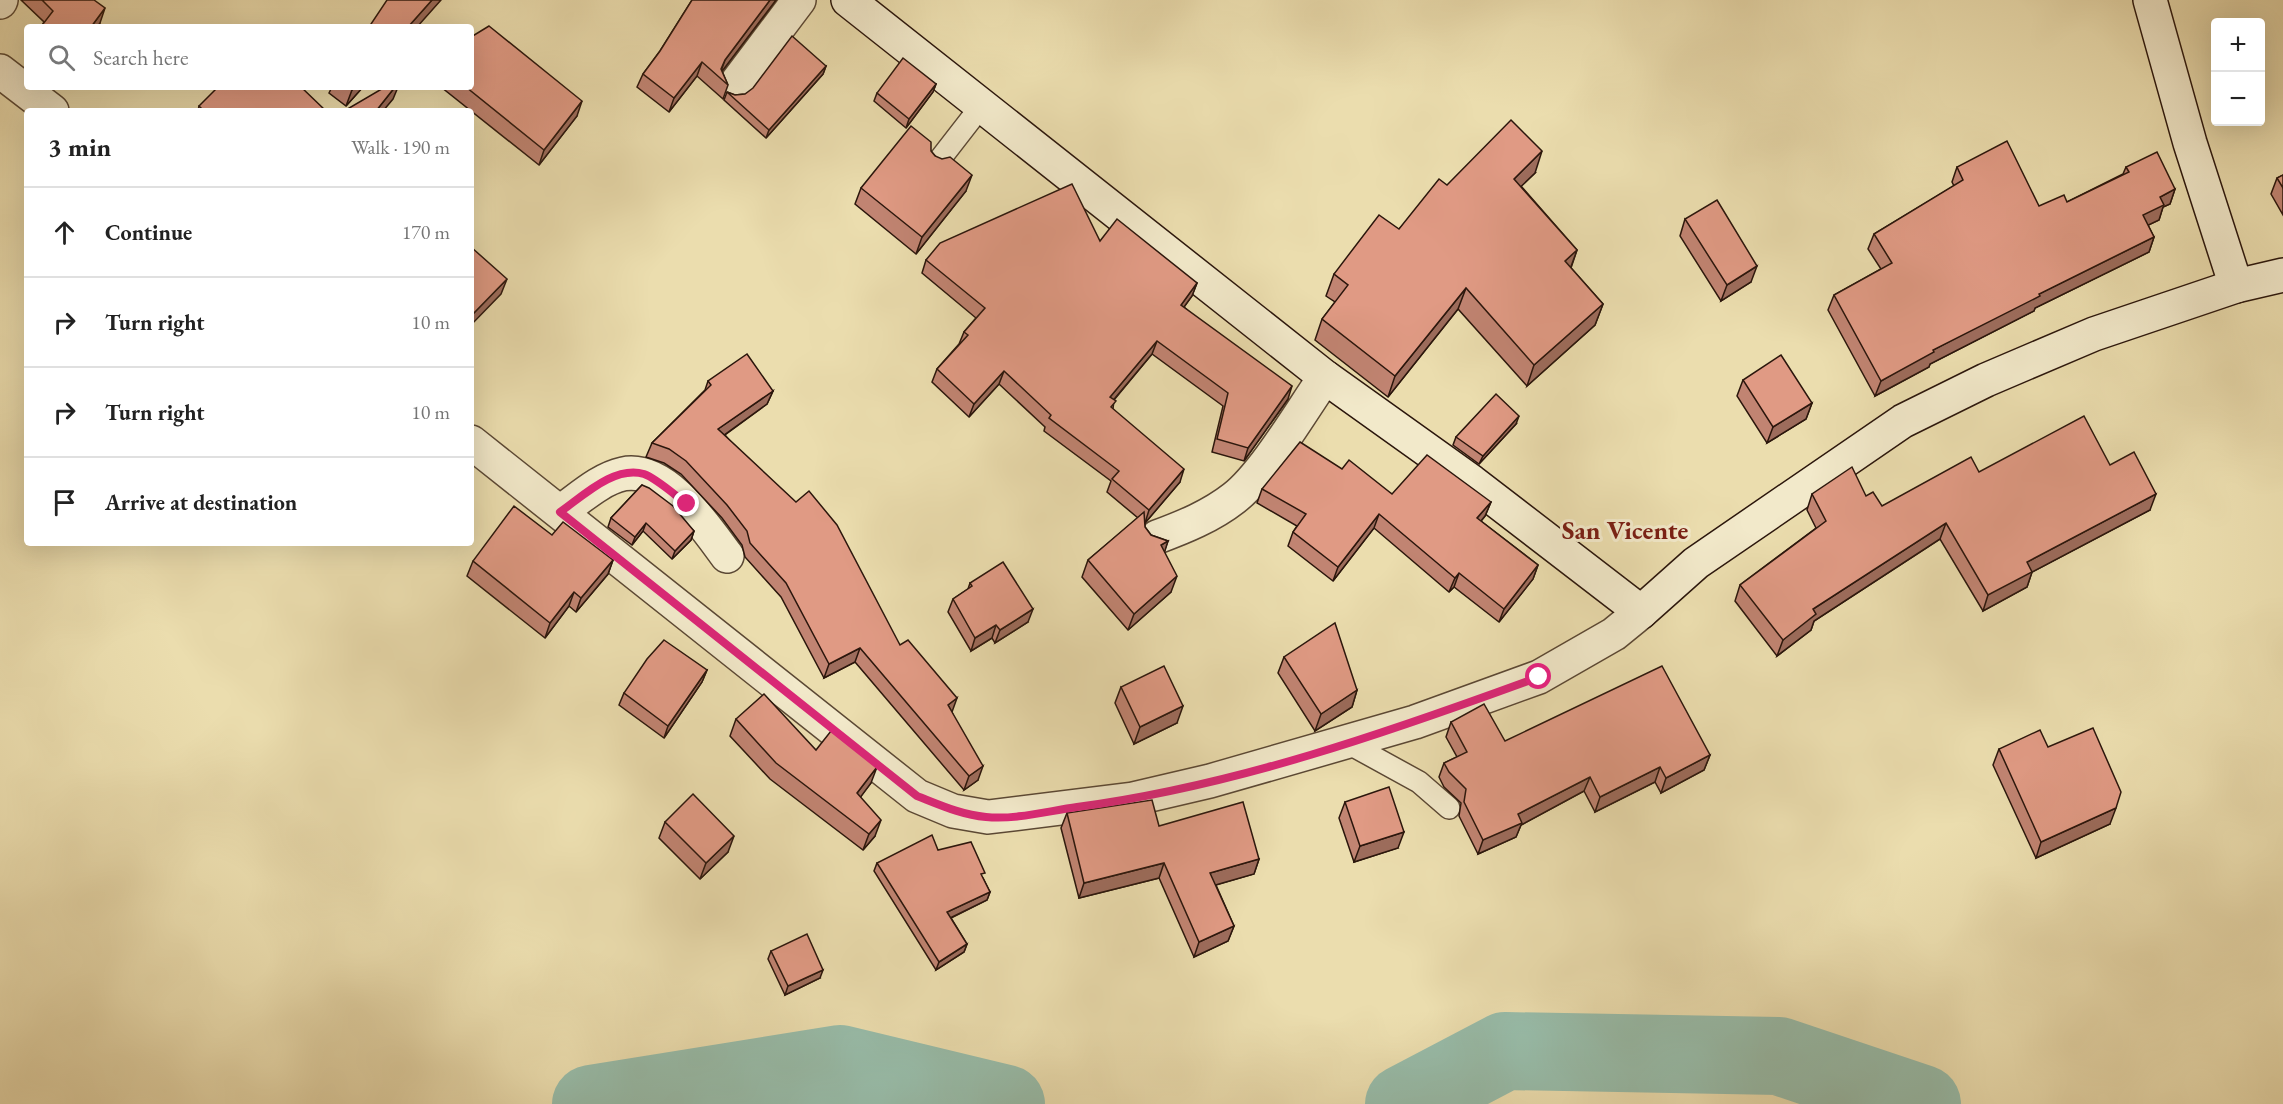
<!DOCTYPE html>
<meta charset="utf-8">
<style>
:root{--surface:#fff;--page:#f2f2f2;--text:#222;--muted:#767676;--line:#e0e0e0}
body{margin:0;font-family:"EB Garamond",serif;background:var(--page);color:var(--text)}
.controls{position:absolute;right:18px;top:18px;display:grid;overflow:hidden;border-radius:6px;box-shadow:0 6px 24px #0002}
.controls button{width:54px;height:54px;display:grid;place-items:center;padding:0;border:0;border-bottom:2px solid var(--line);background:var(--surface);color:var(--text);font:30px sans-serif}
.stop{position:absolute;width:18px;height:18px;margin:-14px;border:4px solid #db2777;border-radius:50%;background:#fff}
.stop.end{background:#db2777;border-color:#fff;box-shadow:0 2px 6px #0008}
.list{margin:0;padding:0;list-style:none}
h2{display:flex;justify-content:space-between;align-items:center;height:78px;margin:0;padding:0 24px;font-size:26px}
h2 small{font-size:20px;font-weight:400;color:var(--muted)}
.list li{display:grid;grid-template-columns:39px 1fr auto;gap:18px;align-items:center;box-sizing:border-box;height:90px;padding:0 24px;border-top:2px solid var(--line)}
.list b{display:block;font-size:22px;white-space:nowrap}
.list em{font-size:20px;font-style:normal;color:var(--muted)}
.icon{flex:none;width:33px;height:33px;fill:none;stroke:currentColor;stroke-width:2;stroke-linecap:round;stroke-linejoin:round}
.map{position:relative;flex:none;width:2283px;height:1104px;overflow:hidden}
.search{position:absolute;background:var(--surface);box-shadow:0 6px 24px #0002;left:24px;top:24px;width:450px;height:66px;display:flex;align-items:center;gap:15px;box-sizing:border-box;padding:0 21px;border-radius:6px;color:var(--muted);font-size:22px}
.panel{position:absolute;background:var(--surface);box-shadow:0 6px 24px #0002;left:24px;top:108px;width:450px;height:438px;border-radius:6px}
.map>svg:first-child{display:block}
</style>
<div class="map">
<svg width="2283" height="1104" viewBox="0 0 2283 1104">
<rect width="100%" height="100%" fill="#ebddae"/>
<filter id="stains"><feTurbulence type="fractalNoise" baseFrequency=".00333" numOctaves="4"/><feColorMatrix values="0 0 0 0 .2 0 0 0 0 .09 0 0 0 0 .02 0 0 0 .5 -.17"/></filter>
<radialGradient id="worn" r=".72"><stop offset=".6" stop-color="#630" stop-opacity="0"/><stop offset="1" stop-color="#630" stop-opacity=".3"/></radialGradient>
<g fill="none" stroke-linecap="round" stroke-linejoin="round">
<g stroke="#98bca9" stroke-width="78">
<polyline points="591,1104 840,1064 1006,1104"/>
<polyline points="1404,1104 1505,1051 1779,1056 1922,1104"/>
</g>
<defs>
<g id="lane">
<polyline points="937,163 982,105"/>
<polyline points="1348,743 1419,782 1449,808"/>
</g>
<g id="street">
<polyline points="0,2 1,0"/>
<polyline points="0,71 52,111"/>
<polyline points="735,85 799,0"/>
<polyline points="471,442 917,796 953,811 988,817 1133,799 1210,781 1415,722 1539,677 1614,634 1641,612"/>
<path d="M 560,512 C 579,499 600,479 623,474 C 665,465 706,528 727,556"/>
<path d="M 1157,537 C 1184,527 1211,516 1234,498 C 1264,475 1302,410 1325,377"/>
</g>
<g id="secondary">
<polyline points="848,0 1325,377 1472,482 1641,612 1696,563 1903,421 1986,380 2094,334 2236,286"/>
<polyline points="2150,0 2190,143 2236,286 2283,275"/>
</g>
</defs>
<use href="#lane" stroke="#5b4834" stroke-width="24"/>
<use href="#street" stroke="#5b4834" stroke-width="36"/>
<use href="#secondary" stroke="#2b160c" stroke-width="36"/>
<use href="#lane" stroke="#f2e9ca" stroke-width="21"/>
<use href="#street" stroke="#f2e9ca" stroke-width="33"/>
<use href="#secondary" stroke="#f2e9ca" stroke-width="33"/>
</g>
<g fill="#c18472" stroke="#2b160c" stroke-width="1.5">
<polygon points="21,0 94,0 100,23 97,27 41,27 44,22"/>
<polygon points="692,0 776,0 722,71 728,85 723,99 697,76 669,112 637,87 643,74 660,51"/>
<polygon points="826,66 823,74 766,138 724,100 727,92 735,95 745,94"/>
<polygon points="936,84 933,92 906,128 874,101 877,93"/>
<polygon points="332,87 363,87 346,106 329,93"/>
<polygon points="441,87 471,87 577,116 539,165"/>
<polygon points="199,106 326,111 198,111"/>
<polygon points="931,151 966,191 916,254 855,204 861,188"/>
<polygon points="1957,167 2039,206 2067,202 2123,174 2126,167 2175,189 2170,204 2163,207 2159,220 2148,225 2154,237 2149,252 2035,308 2034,311 1930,364 1929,367 1875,396 1828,310 1834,295 1881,269 1868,249 1874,234 1954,186 1952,182"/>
<polygon points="1535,173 1521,186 1577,250 1571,268 1603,304 1595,325 1527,386 1458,309 1388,397 1315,340 1322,319 1335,302 1326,296 1334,274 1399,229 1447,185"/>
<polygon points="2283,175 2283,215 2271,194 2277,178"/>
<polygon points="1685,219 1751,282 1721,301 1680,236"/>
<polygon points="1100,241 1197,283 1192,296 1184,307 1288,399 1244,461 1212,452 1223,406 1152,354 1114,400 1113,409 1180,482 1145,523 1145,527 1151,535 1168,541 1164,552 1171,592 1128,630 1082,577 1088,560 1138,518 1107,492 1111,481 1044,431 1045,427 999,384 969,417 932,382 937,369 959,344 964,332 976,318 922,273 926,260"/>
<polygon points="1743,380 1812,403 1806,419 1767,443 1737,396"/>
<polygon points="708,381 773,391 767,404 725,435 900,645 952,712 978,780 964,790 855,662 824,678 781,597 745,557 742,545 722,518 681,474 664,463 646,457 652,443 705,390"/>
<polygon points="1516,424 1479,464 1453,445 1456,437"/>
<polygon points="2110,465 2150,510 2032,572 2027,587 1983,611 1940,539 1814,621 1811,630 1777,656 1735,601 1740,585 1816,528 1807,510 1812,494 1866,496 1882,506 1979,472"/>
<polygon points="1342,469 1392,494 1491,502 1485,516 1481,521 1538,565 1533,579 1499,622 1454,587 1449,592 1374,528 1333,581 1288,546 1293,532 1297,526 1257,503 1262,489"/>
<polygon points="642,485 694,531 691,540 672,559 643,531 632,545 608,527 611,518"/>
<polygon points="552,535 613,560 608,574 576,612 569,606 545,638 467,576 473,561"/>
<polygon points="970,583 1028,622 995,643 992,638 971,651 948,612 953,599 968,589"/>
<polygon points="1284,657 1357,690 1352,707 1315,731 1278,673"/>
<polygon points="707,670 702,682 664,738 619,705 624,693"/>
<polygon points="1121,687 1177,723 1134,744 1115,703"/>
<polygon points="736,719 816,750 871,783 860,797 875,836 863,850 770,779 730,736"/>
<polygon points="1451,722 1505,741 1710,755 1704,770 1661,793 1655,782 1595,812 1584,791 1521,825 1516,837 1478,854 1459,816 1461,803 1444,787 1439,777 1444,763 1457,757 1446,737"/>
<polygon points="2048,747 2110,824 2036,858 1993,765 1999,749"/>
<polygon points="1345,802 1398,848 1354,862 1339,818"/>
<polygon points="1067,813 1259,859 1254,874 1216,885 1234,926 1228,941 1194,957 1159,878 1079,898 1061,828"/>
<polygon points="665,822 728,852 700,879 659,838"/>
<polygon points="938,850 983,878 990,892 987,900 951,918 967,944 964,952 936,970 874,871 877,863"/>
<polygon points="771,951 820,978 785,995 768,959"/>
</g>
<g fill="#9d6c5c" stroke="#2b160c" stroke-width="1.5">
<polygon points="432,0 441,0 417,27 408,27"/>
<polygon points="770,0 776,0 720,74 725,60"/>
<polygon points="105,8 100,23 97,27 91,27"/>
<polygon points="702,62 697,76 669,112 674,98"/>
<polygon points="826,66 823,74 766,138 769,130"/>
<polygon points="936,84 933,92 906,128 909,119"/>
<polygon points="355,87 363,87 346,106 352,90"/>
<polygon points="395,87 398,87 393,99 383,111 376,111"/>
<polygon points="582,101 577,116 539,165 544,150"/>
<polygon points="1542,151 1535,173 1507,200 1514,179"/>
<polygon points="972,175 966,191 916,254 922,237"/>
<polygon points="2175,189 2170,204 2163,207 2159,220 2138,230 2143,215 2160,197"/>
<polygon points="2154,237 2149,252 2035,308 2034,311 1930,364 1929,367 1875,396 1881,381 1933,350 2039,294"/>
<polygon points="1577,250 1569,272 1565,261"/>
<polygon points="1757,266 1751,282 1721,301 1727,285"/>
<polygon points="507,279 501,294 471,325 471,316"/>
<polygon points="1197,283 1192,296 1176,318 1181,305"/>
<polygon points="1466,288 1458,309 1388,397 1395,376"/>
<polygon points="1603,304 1595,325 1527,386 1534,365"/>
<polygon points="1157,341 1152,354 1105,410 1110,397"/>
<polygon points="1004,371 999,384 969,417 974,404"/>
<polygon points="1292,386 1288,399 1244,461 1248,448"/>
<polygon points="773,391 767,404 713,443 718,429"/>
<polygon points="1812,403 1806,419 1767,443 1773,427"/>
<polygon points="1519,416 1516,424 1479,464 1483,456"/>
<polygon points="1184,469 1180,482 1145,523 1149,510"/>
<polygon points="2156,494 2150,510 2032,572 2027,587 1983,611 1988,595 2027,562"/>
<polygon points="1491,502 1485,516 1472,532 1477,518"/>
<polygon points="1379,514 1374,528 1333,581 1338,567"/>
<polygon points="646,523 643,531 632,545 635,537"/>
<polygon points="1946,523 1940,539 1814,621 1811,630 1777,656 1783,640 1813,609"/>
<polygon points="694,531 691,540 672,559 675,551"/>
<polygon points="1168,541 1163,557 1161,545"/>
<polygon points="613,560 608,574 576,612 581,598"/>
<polygon points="1538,565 1533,579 1499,622 1504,609"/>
<polygon points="1459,573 1454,587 1449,592 1455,578"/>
<polygon points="1177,576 1171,592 1128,630 1134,614"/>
<polygon points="574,592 569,606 545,638 550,623"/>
<polygon points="1033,609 1028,622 995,643 1000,630"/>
<polygon points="996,625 992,638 971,651 975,638"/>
<polygon points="860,648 855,662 824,678 829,664"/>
<polygon points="707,670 702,682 664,738 668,726"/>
<polygon points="1357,690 1352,707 1315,731 1321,714"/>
<polygon points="957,698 952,712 948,705"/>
<polygon points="1183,706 1177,723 1134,744 1140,727"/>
<polygon points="1710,755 1704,770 1661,793 1666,778"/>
<polygon points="983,766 978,780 964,790 969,776"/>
<polygon points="877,767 871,783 851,810 857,793"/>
<polygon points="1660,767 1655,782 1595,812 1600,797"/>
<polygon points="1590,777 1584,791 1521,825 1516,837 1478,854 1483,840 1518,814"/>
<polygon points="2116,808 2110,824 2036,858 2041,842"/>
<polygon points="881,820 875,836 863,850 869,834"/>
<polygon points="1404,832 1398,848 1354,862 1360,846"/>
<polygon points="734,836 728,852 700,879 706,863"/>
<polygon points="1259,859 1254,874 1205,888 1210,873"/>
<polygon points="1164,863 1159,878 1079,898 1084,883"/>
<polygon points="990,892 987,900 944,921 947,912"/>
<polygon points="1234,926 1228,941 1194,957 1199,942"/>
<polygon points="967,944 964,952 936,970 939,962"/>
<polygon points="823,970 820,978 785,995 788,986"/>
</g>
<g fill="#e09a84" stroke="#2b160c" stroke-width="1.5">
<polygon points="42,0 94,0 105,8 91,27 47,27 43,24 53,11"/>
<polygon points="387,0 432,0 408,27 369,27"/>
<polygon points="692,0 770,0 725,60 721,69 728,85 702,62 674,98 643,74 660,51"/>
<polygon points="489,26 582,101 544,150 466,87 471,87 471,37"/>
<polygon points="792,36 826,66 769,130 727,92 735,95 745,94 753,88"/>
<polygon points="903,58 936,84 909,119 877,93"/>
<polygon points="218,87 301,87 326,111 204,111 199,106"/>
<polygon points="348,87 355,87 352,90"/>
<polygon points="385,87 395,87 376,111 344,111"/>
<polygon points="1511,120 1542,151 1514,179 1577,250 1565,261 1603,304 1534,365 1466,288 1395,376 1322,319 1348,285 1334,274 1379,215 1399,229 1439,179 1447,185"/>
<polygon points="911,126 931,142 931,151 935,156 942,159 950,157 972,175 922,237 861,188"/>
<polygon points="2007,141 2039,206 2064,195 2067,202 2129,172 2126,167 2157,152 2175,189 2160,197 2164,205 2143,215 2154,237 2039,294 2040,296 1933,350 1934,352 1881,381 1834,295 1892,263 1874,234 1963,180 1957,167"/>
<polygon points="2283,175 2283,188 2277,178"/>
<polygon points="1072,184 1100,241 1117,219 1197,283 1181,305 1292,386 1248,448 1217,439 1228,393 1157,341 1110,397 1116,401 1111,407 1184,469 1149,510 1112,479 1119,471 1049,418 1051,415 1004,371 974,404 937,369 968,335 964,332 985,308 926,260 940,243"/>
<polygon points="1717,200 1757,266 1727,285 1685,219"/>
<polygon points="471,247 507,279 471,316"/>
<polygon points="747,354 773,391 718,429 796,502 809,491 837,525 900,645 908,640 957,698 948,705 983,766 969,776 860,648 829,664 786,583 750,543 747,531 727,505 686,461 669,449 652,443 711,385 708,381"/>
<polygon points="1781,355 1812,403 1773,427 1743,380"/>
<polygon points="1496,394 1519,416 1483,456 1456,437"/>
<polygon points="2084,416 2110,465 2134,452 2156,494 2027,562 2032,572 1988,595 1946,523 1813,609 1816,614 1783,640 1740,585 1826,521 1812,494 1852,467 1866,496 1873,492 1882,506 1971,457 1979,472"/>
<polygon points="1300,442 1342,469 1349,460 1392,494 1427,455 1491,502 1477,518 1538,565 1504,609 1459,573 1455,578 1379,514 1338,567 1293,532 1306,514 1262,489"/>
<polygon points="642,485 649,488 673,506 694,531 675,551 646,523 635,537 611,518"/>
<polygon points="514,506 552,535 563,522 613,560 581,598 574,592 550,623 473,561"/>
<polygon points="1144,512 1145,527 1151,535 1168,541 1161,545 1177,576 1134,614 1088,560"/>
<polygon points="1003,562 1033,609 1000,630 996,625 975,638 953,599 972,586 970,583"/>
<polygon points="1335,623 1357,690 1321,714 1284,657"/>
<polygon points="664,640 707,670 668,726 624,693 647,659"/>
<polygon points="1164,666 1183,706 1140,727 1121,687"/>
<polygon points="1662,666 1710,755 1666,778 1660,767 1600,797 1590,777 1518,814 1522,823 1483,840 1464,802 1466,789 1449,772 1444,763 1467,752 1451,722 1484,704 1505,741"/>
<polygon points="764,694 816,750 831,731 877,767 857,793 881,820 869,834 776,763 736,719"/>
<polygon points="2093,728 2121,792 2116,808 2041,842 1999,749 2040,730 2048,747"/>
<polygon points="1389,787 1404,832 1360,846 1345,802"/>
<polygon points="693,794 734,836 706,863 665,822"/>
<polygon points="1152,800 1159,826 1243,802 1259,859 1210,873 1234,926 1199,942 1164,863 1084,883 1067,813"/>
<polygon points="932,835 938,850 971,842 985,873 981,874 990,892 947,912 967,944 939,962 877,863"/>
<polygon points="807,934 823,970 788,986 771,951"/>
</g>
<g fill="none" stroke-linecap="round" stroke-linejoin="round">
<path stroke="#db2777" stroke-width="8" d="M 687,504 C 676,496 656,478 644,474 C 614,465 582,497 560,512 L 917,796 C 940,805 962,815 986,817 C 1015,820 1048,811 1077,807 C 1235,786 1389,732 1539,677"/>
</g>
<g text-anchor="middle" stroke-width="6" stroke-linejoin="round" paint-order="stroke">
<g font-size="26" font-weight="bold" fill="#7a1f14" stroke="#f2e9ca">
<text x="1625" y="539">San Vicente</text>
</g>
</g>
<rect width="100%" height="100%" filter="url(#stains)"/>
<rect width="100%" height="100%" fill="url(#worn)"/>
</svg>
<div class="controls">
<button>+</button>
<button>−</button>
</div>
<div class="stop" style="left:1539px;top:677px"></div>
<div class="stop end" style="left:687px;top:504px"></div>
<div class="search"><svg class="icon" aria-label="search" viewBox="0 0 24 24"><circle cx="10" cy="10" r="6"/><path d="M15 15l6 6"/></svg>Search here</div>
<section class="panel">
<h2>3 min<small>Walk · 190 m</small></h2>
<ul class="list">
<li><svg class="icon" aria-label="ahead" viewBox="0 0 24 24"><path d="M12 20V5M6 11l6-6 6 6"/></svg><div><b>Continue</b></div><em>170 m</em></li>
<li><svg class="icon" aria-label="right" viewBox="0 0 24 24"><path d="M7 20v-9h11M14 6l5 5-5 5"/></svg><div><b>Turn right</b></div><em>10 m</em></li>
<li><svg class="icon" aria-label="right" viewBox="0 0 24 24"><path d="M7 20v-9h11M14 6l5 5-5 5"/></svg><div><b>Turn right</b></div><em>10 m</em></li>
<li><svg class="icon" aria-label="arrive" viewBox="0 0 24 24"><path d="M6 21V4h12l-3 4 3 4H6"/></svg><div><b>Arrive at destination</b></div></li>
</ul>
</section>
</div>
